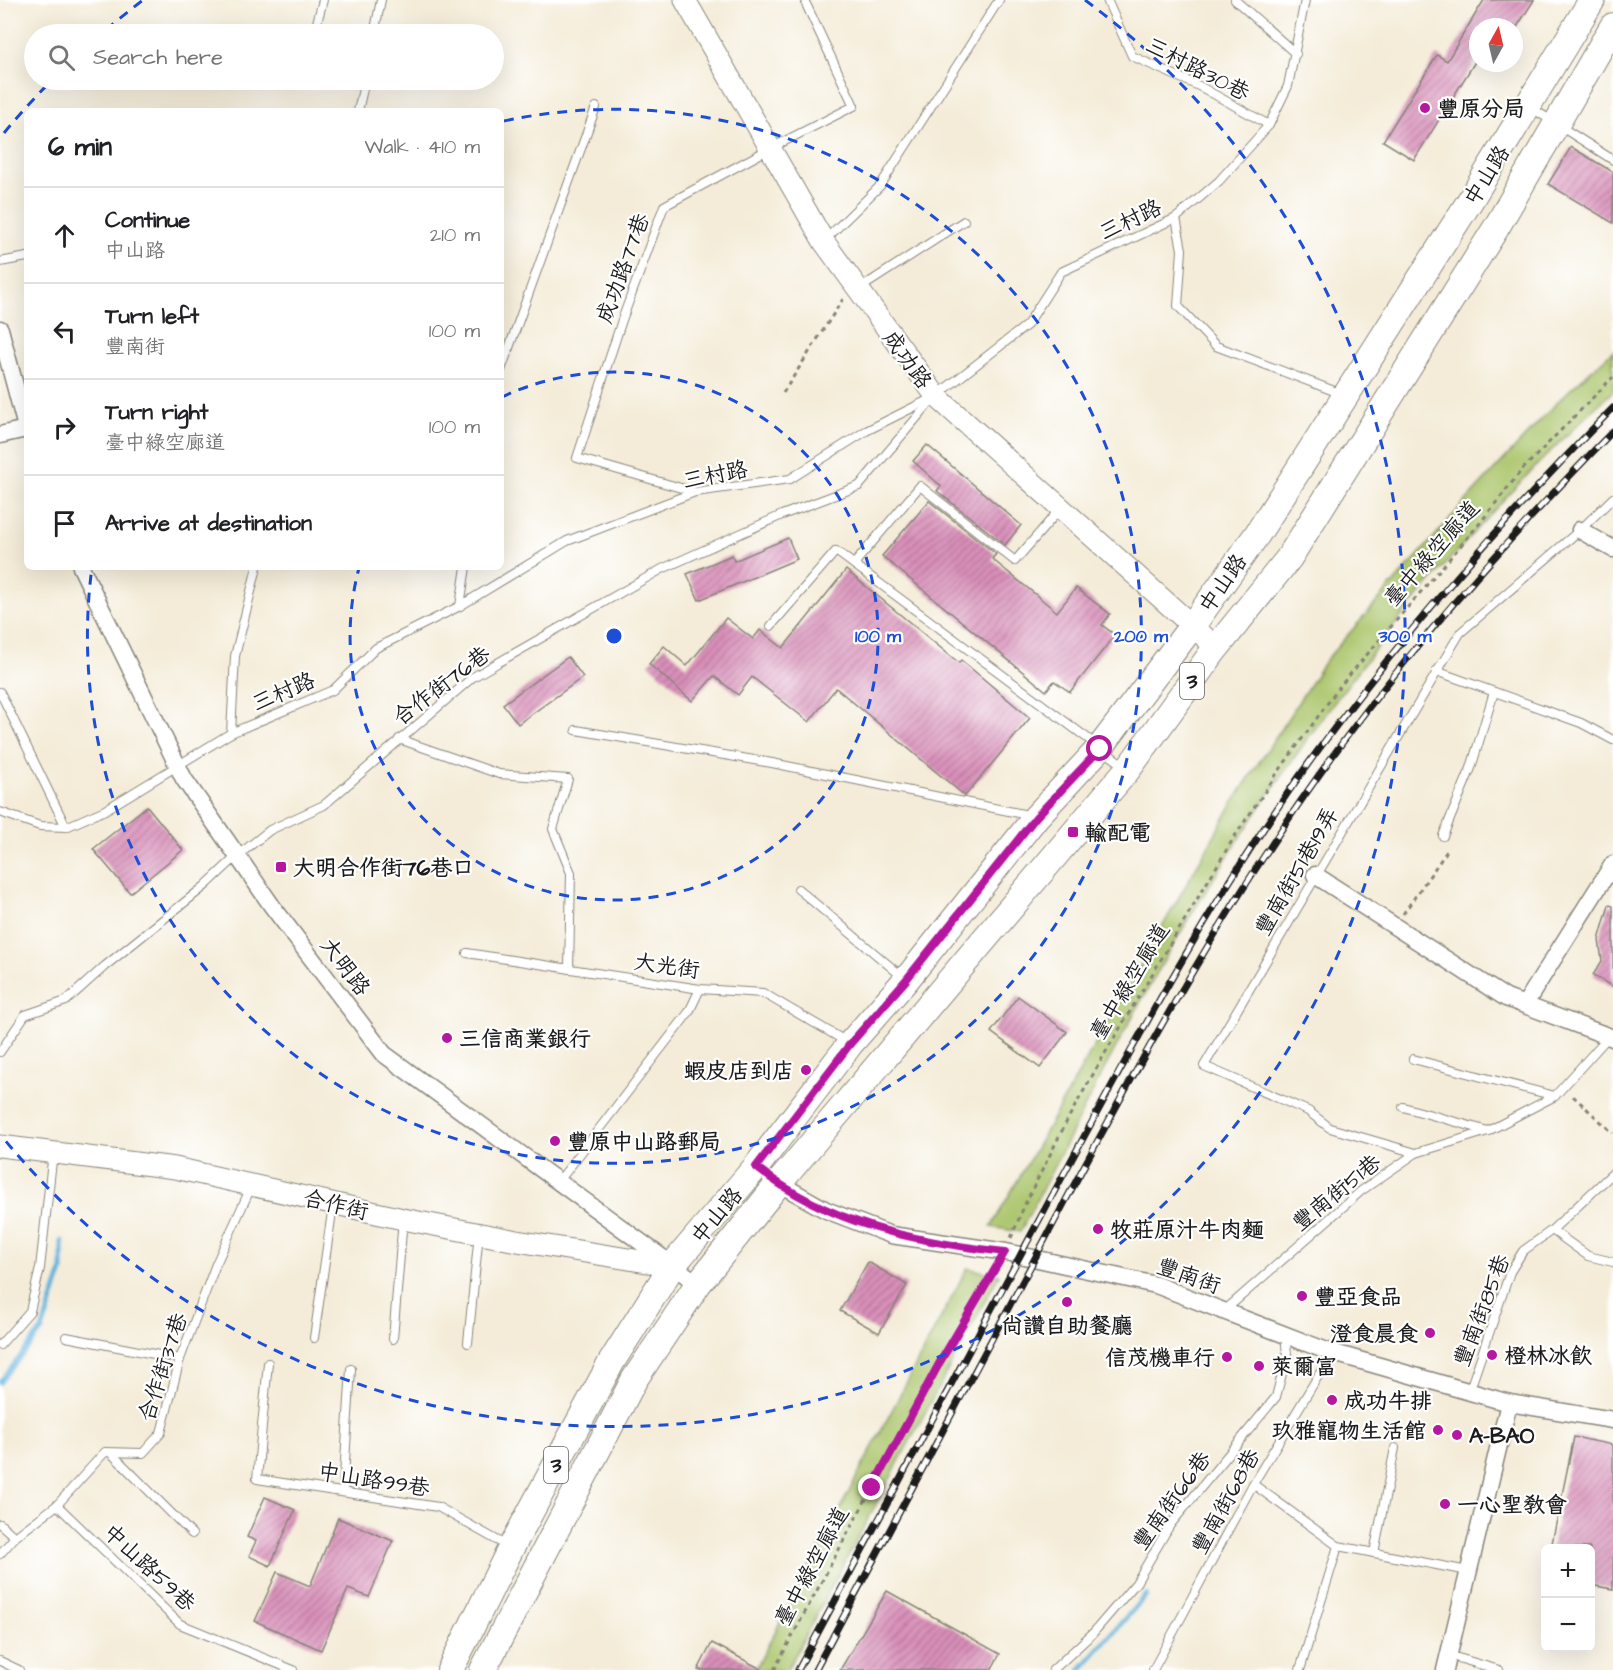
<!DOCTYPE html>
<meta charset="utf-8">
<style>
:root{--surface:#fff;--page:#f6f6f6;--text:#202124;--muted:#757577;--line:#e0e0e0}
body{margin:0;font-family:"Architects Daughter","LXGW WenKai TC",sans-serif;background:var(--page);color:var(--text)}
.controls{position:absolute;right:18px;bottom:18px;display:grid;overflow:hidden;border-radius:9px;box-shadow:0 6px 24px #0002}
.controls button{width:54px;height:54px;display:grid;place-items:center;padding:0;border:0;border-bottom:2px solid var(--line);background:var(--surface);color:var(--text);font:30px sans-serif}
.compass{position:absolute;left:1469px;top:18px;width:54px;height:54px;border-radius:50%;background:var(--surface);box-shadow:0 6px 24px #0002;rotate:8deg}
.stop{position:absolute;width:18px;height:18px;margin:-14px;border:4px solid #b5179e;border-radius:50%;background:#fff}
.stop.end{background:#b5179e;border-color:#fff;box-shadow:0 2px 6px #0008}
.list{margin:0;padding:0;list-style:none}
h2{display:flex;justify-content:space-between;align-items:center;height:78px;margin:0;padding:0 24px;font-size:26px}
h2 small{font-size:20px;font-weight:400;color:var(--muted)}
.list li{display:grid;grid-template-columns:39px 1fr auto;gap:18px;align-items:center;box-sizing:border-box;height:96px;padding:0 24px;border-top:2px solid var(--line)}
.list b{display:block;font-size:22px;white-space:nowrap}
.list p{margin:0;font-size:20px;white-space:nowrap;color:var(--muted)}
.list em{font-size:20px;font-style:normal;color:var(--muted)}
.icon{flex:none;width:33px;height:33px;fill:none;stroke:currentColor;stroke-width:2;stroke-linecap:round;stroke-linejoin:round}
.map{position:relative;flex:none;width:1613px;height:1670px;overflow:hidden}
.search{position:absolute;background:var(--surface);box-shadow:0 6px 24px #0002;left:24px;top:24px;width:480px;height:66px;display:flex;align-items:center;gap:15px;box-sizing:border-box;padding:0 21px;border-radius:33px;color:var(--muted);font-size:22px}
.panel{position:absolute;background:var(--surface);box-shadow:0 6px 24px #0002;left:24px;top:108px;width:480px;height:462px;border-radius:9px}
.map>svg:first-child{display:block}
</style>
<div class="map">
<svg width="1613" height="1670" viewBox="0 0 1613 1670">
<defs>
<pattern id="building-hatch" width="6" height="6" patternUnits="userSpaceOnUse" patternTransform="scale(1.5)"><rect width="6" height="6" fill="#d98fb9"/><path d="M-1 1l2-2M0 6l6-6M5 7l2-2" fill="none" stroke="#af7496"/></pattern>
</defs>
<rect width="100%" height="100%" fill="#fff"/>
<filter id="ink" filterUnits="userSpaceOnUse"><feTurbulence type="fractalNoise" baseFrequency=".0167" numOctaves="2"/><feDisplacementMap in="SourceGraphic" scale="12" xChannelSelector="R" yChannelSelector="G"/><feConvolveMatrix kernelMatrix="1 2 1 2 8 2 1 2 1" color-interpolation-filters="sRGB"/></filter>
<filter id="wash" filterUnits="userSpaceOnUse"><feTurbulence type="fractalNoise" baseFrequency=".008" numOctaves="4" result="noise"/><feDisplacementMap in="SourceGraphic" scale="24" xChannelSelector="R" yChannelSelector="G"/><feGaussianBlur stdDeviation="1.35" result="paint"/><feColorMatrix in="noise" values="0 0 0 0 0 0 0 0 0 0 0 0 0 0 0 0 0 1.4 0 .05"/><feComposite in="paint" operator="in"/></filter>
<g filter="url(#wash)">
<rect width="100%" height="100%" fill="#f4ecd8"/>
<g fill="#aac56b" stroke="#637044" stroke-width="1.5">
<path d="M 1613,351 L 1613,391 C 1445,547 1303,729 1185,925 C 1125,1024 1074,1129 1020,1232 L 991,1227 L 1234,801 L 1325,661 L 1473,493 L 1563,396 Z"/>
<polygon points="967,1268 999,1275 787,1670 755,1670"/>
</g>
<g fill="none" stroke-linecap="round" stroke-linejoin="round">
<g stroke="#60b2db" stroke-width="5">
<polyline points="0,1382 42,1330 62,1271 62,1241"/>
<polyline points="1080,1670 1146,1595"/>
</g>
</g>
<g id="blocks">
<g fill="url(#building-hatch)">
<polygon points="1484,0 1534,0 1517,27 1478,27 1478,57 1414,160 1383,141 1437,55 1447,61"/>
<polygon points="1571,147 1613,172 1613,223 1548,184"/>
<polygon points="927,445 1021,525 1005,545 937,491 941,486 913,461"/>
<polygon points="929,501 996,554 992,559 1057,612 1076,588 1110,614 1102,625 1115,635 1070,692 1054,681 1046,691 882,556"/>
<polygon points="788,538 797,559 699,600 687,574 732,555 734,561"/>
<polygon points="846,570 959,663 961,660 1030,718 965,796 836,688 809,722 752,677 738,695 714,676 692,701 649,664 664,646 687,666 726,618 753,639 760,630 783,648"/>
<polygon points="568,657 583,677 518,724 503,704"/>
<polygon points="147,806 183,850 130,893 93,849"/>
<polygon points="1609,905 1613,906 1613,987 1593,975 1602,961 1599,940"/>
<polygon points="1018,996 1067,1032 1040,1068 991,1032"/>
<polygon points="868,1262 907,1285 879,1333 840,1311"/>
<polygon points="1574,1437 1613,1445 1613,1589 1590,1585 1590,1548 1551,1548"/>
<polygon points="265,1497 295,1510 270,1566 249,1556 256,1541 247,1537"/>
<polygon points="338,1518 393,1541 369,1597 348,1589 321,1650 255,1621 277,1572 310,1586"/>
<polygon points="887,1591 1000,1654 991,1670 840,1670"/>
<polygon points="712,1643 763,1670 698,1670"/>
</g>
</g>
</g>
<g filter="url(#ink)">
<use href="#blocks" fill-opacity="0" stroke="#88847a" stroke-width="1.5"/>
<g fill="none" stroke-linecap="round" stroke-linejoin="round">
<defs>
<g id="service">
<polyline points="1107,0 1132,56 1201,87 1269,125"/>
<polyline points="1235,0 1296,54"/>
<polyline points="314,34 323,0"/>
<polyline points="374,34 381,0"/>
<polyline points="1530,107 1613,160"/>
<polyline points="358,111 365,80"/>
<polyline points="1176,218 1182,250 1178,306 1216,346 1342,394"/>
<polyline points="824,241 880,186 999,0"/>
<polyline points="0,262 27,257"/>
<polyline points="859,289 964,221"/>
<polyline points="501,370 596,107"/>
<polyline points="695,492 577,458 622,320 664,206 771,148 854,106 806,4"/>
<polyline points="854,564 920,486 1015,561 1061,508"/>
<polyline points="460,606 466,567"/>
<polyline points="771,626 836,551 1126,767"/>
<polyline points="1436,671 1581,723 1613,740"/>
<polyline points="0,692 66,827"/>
<polyline points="576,730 772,763 1033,816"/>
<polyline points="231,733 235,656 257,567"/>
<polyline points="399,739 499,774 568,779 553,829 571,873 569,969"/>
<polyline points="0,812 40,826 66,827 105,810 231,733 333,690 376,648 460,606 567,541 695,492 790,479 866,431 936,396 1027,325 1061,272 1176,218 1219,181 1269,125 1288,86 1305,0"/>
<polyline points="1443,836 1471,768 1494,692"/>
<polyline points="798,889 904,978"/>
<polyline points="467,953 700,989 763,993 847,1042"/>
<polyline points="0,1052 25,1015 66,1001 105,966 205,886 237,856 270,830 324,805 473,677 662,569 782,515 859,486 931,401"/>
<polyline points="1413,1059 1555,1096"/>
<polyline points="1403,1107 1488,1131"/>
<polyline points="1416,1153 1330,1128 1308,1111 1204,1066 1460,633 1580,530 1613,498"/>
<polyline points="559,1181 689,1012 700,989"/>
<polyline points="1552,1230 1588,1256 1613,1262"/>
<polyline points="1224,1311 1361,1191 1416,1153 1488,1131 1555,1096 1608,1037"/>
<polyline points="66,1337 180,1359"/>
<polyline points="314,1338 333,1205"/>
<polyline points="393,1339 403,1219"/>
<polyline points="468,1343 479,1233"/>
<polyline points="0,1345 30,1311 40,1268 53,1152"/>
<polyline points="268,1363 257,1479 438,1507 509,1547"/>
<polyline points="1469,1392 1510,1272 1523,1251 1552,1230 1613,1173"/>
<polyline points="111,1453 192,1534"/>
<polyline points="1253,1484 1338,1546 1468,1571"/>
<polyline points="343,1492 351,1369"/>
<polyline points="57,1505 180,1624 293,1670"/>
<polyline points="0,1524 15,1537"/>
<polyline points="1374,1553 1395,1448"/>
<polyline points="0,1554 15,1537 57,1505 105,1452 143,1453 161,1433 180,1359 216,1264 252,1185"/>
<polyline points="1448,1655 1499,1670"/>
<polyline points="0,1661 19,1670"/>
<polyline points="1053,1670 1093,1633 1136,1583 1170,1525 1276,1397 1287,1354 1285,1336"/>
<polyline points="1153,1670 1253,1484 1326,1363 1327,1351"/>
<polyline points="1300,1670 1338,1546"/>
</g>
<g id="minor">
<polyline points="0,329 27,431"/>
<polyline points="0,435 26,429"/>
<polyline points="1580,530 1613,549"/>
<polyline points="81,567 184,779 272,906 384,1054 698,1284"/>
<polyline points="1315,875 1506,998 1613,1038"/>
<polyline points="1525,1004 1613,864"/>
<polyline points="771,1179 826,1210 891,1235 1006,1252 1156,1285 1327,1351 1509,1403 1613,1420"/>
<polyline points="1445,1670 1509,1403"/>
</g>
<g id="tertiary">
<polyline points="685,0 824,242 936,396 1217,648"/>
<polyline points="0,1146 175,1168 403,1219 517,1241 672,1266"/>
</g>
<g id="primary">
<polyline points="450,1670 511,1548 612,1361 672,1266 756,1167 850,1044 906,980 1036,817 1099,749 1192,626 1258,533 1468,204 1592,0"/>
<polyline points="483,1670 634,1380 698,1284 778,1184 1128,769 1213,652 1289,558 1496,228 1613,26"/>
</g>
</defs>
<use href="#service" stroke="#88847a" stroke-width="10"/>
<use href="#minor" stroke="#88847a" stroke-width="19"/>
<use href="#tertiary" stroke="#88847a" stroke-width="23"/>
<use href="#primary" stroke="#88847a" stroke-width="28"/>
<g stroke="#88847a" stroke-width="3" stroke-dasharray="4.5 4.5" stroke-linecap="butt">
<polyline points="783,393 843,299"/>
<polyline points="1403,914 1449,848"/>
<polyline points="1573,1096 1613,1133"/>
<polyline points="1011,1238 1025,1204 1070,1115 1108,1048 1233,839 1276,775 1340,686 1480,523 1521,471 1613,377"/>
<polyline points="774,1670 940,1362 997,1268"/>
</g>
<use href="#service" stroke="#fff" stroke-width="8"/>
<use href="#minor" stroke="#fff" stroke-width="16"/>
<use href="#tertiary" stroke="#fff" stroke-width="21"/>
<use href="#primary" stroke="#fff" stroke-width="26"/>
<defs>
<g id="rail">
<path d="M 798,1670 C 880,1516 963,1363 1045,1209 C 1129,1053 1212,896 1316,753 C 1406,630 1506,517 1613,408"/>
<path d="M 815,1670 C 893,1523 972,1377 1050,1230 C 1139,1062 1231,893 1345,739 C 1426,629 1518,528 1613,431"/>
</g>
</defs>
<use href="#rail" stroke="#1c1c1c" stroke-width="7"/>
<use href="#rail" stroke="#fff" stroke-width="4.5" stroke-dasharray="14" stroke-linecap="butt"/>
</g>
</g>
<g fill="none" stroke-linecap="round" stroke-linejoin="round" filter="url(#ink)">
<path stroke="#b5179e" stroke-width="8" d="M 872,1488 L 940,1362 L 1005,1252 C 916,1242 829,1225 756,1167 L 850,1044 L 906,980 L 1036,817 L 1100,749"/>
</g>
<g fill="none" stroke="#1d4ed8" stroke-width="3" stroke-dasharray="10 8">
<path d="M502 397A264 264 0 1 1 359 568"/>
<path d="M504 121A527 527 0 1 1 92 567"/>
<path d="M4 133A791 791 0 0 1 50 82M106 30A791 791 0 0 1 143 0M1085 0A791 791 0 1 1 4 1139"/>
</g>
<g fill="#b5179e" stroke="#fff" stroke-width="2">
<circle cx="1425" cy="108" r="6"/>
<rect x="1067" y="826" width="12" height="12" rx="3"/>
<rect x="275" y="861" width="12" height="12" rx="3"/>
<circle cx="447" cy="1038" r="6"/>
<circle cx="806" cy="1070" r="6"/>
<circle cx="555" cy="1141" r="6"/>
<circle cx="1098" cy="1229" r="6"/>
<circle cx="1302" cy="1296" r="6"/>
<circle cx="1067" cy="1302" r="6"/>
<circle cx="1430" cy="1333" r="6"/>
<circle cx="1492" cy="1355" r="6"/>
<circle cx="1227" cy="1357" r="6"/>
<circle cx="1259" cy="1366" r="6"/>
<circle cx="1332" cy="1400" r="6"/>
<circle cx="1438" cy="1430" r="6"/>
<circle cx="1457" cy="1435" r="6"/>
<circle cx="1445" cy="1504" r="6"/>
</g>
<g text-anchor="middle" stroke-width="4.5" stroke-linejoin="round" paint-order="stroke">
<g fill="#fff" stroke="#606060" stroke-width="1.5">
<rect x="1180" y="663" width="24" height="36" rx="4.5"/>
<rect x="544" y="1447" width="24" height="36" rx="4.5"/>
</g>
<g font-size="21" font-weight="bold" fill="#1c1c1c">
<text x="1192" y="688">3</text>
<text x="556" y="1472">3</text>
</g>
<g font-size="22" fill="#1c1c1c" stroke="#fff">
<text transform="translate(1198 68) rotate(27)" y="8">三村路30巷</text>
<text transform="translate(1486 175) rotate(-58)" y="8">中山路</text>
<text transform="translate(1130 219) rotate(-25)" y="8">三村路</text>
<text transform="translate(622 268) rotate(-70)" y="8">成功路77巷</text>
<text transform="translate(908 359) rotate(54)" y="8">成功路</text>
<text transform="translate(715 474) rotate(-11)" y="8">三村路</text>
<text transform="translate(1431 553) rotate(-49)" y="8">臺中綠空廊道</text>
<text transform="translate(1222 583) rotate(-55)" y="8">中山路</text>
<text transform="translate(441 685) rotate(-37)" y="8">合作街76巷</text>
<text transform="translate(283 691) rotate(-23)" y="8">三村路</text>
<text transform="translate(1296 871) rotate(-60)" y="8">豐南街51巷19弄</text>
<text transform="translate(667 965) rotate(8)" y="8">大光街</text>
<text transform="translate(346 966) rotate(53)" y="8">大明路</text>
<text transform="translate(1129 981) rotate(-59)" y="8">臺中綠空廊道</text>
<text transform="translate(1336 1192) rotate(-39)" y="8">豐南街51巷</text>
<text transform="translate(336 1204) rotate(13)" y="8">合作街</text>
<text transform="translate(716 1215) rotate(-50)" y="8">中山路</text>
<text transform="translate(1189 1275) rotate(19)" y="8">豐南街</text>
<text transform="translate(1481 1310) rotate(-69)" y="8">豐南街85巷</text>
<text transform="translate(162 1367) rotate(-72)" y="8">合作街37巷</text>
<text transform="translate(374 1479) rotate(9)" y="8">中山路99巷</text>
<text transform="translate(1171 1500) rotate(-54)" y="8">豐南街66巷</text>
<text transform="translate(1225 1501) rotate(-61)" y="8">豐南街68巷</text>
<text transform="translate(811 1566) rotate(-62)" y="8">臺中綠空廊道</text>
<text transform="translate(150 1567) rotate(43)" y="8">中山路59巷</text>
</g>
<g font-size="22" font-weight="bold" fill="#1c1c1c" stroke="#fff" text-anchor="start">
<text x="1437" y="116">豐原分局</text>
<text x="1085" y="840">輸配電</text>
<text x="293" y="875">大明合作街76巷口</text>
<text x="459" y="1046">三信商業銀行</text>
<text x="794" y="1078" text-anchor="end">蝦皮店到店</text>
<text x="567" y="1149">豐原中山路郵局</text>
<text x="1110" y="1237">牧莊原汁牛肉麵</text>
<text x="1314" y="1304">豐亞食品</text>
<text x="1067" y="1333" text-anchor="middle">尚讚自助餐廳</text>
<text x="1418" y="1341" text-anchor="end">澄食晨食</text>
<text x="1504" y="1363">橙林冰飲</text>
<text x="1215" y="1365" text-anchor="end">信茂機車行</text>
<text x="1271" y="1374">萊爾富</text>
<text x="1344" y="1408">成功牛排</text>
<text x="1426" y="1438" text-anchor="end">玖雅寵物生活館</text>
<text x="1469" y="1443">A-BAO</text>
<text x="1457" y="1512">一心聖教會</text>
</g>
</g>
<circle cx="614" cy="636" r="9" fill="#1d4ed8" stroke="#fff" stroke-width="3"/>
<g font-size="18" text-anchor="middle" font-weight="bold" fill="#1d4ed8" stroke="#fff" stroke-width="4.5" stroke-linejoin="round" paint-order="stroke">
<text x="878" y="642">100 m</text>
<text x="1141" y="642">200 m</text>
<text x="1405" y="642">300 m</text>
</g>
</svg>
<div class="controls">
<button>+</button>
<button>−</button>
</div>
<svg class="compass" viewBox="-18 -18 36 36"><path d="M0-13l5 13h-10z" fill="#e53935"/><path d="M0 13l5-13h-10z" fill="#757577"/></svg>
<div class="stop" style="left:1100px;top:749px"></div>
<div class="stop end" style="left:872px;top:1488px"></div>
<div class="search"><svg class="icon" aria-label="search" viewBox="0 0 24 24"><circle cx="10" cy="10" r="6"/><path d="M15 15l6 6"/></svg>Search here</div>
<section class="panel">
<h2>6 min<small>Walk · 410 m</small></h2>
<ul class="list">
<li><svg class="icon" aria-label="ahead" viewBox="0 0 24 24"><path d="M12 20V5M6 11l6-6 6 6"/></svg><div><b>Continue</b><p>中山路</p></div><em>210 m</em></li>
<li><svg class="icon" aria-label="left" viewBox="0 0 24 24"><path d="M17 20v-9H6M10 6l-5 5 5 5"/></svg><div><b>Turn left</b><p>豐南街</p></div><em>100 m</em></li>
<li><svg class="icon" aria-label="right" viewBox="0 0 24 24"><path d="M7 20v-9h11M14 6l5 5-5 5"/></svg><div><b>Turn right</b><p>臺中綠空廊道</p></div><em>100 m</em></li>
<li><svg class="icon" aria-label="arrive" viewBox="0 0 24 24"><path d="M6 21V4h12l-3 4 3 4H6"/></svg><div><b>Arrive at destination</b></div></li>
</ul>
</section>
</div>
